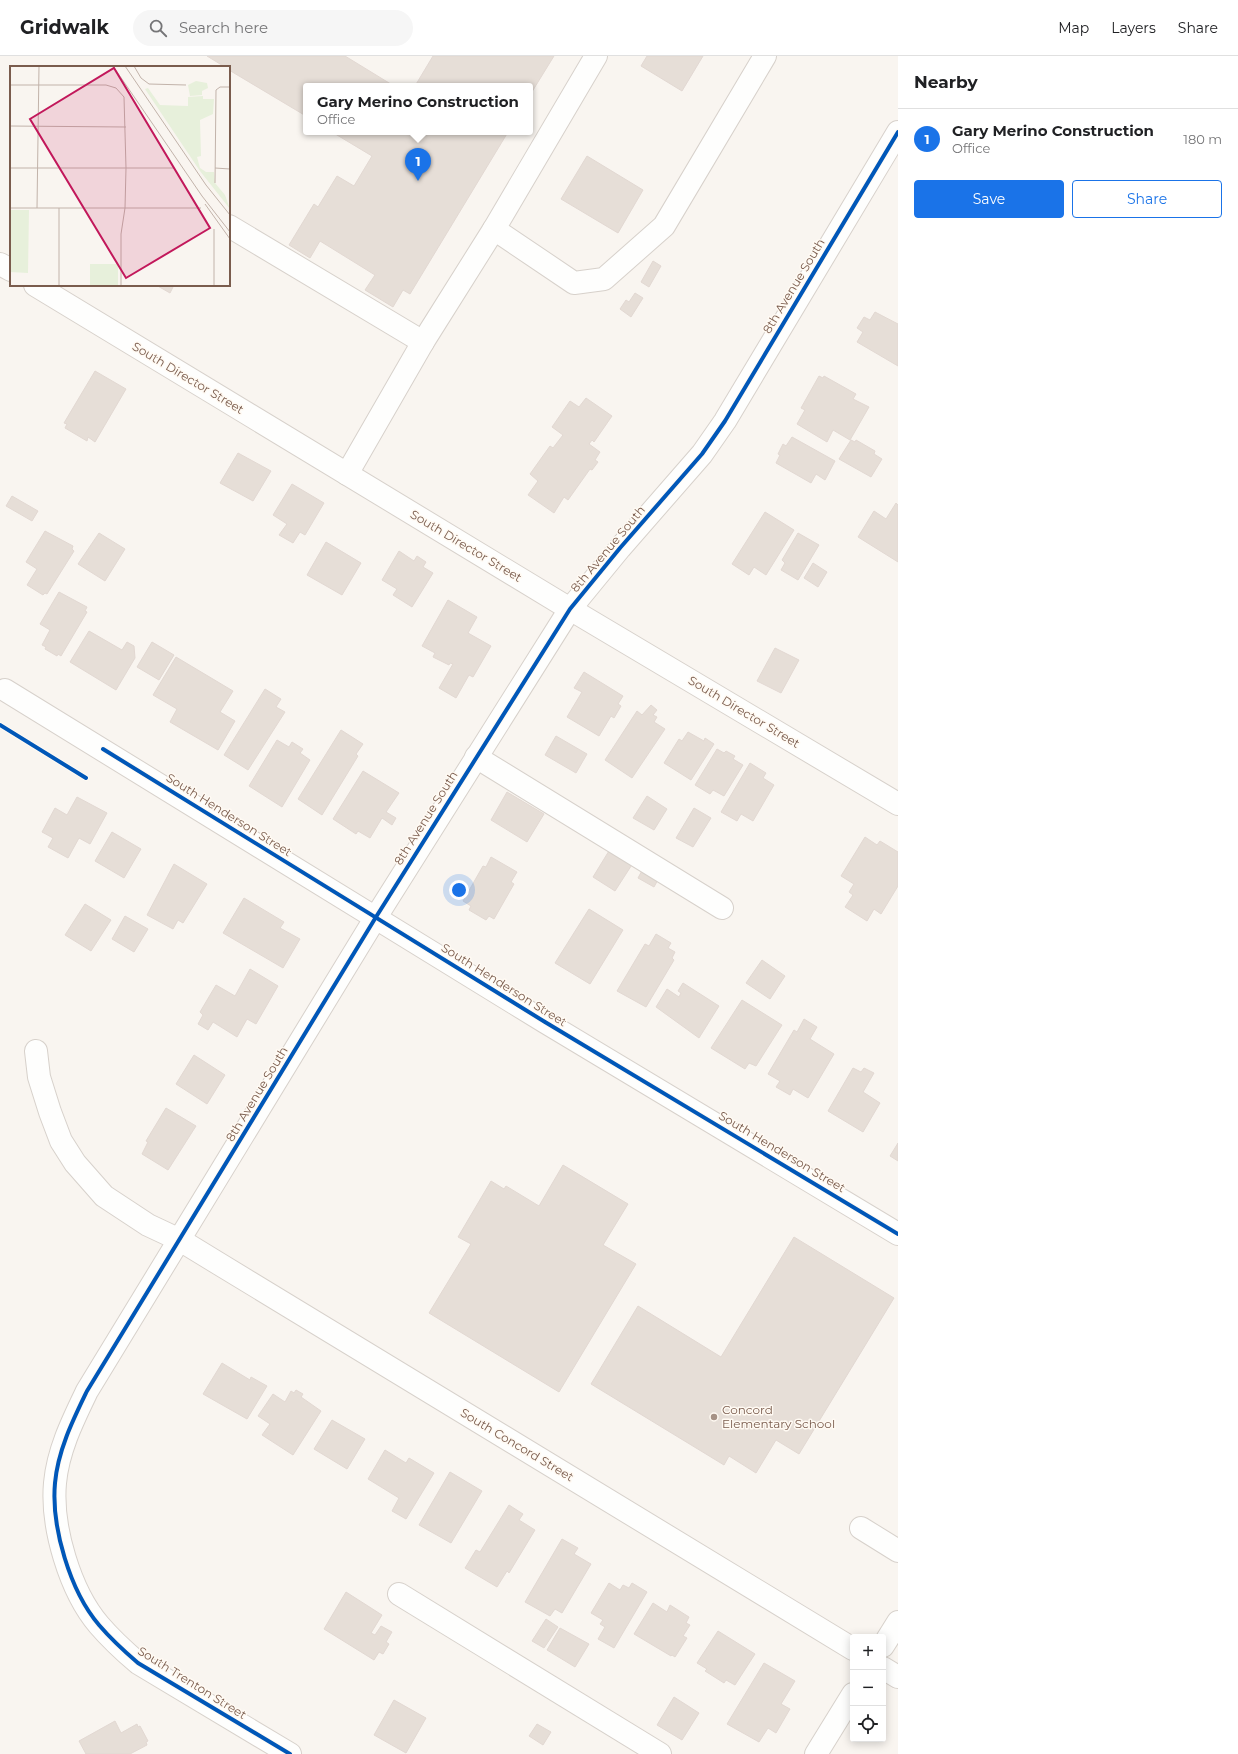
<!DOCTYPE html>
<meta charset="utf-8">
<style>
:root{--surface:#fff;--page:#f6f6f6;--text:#202124;--muted:#757577;--line:#e0e0e0;--accent:#1a73e8}
body{margin:0;font-family:Montserrat,sans-serif;background:var(--page);color:var(--text)}
.controls{position:absolute;right:12px;bottom:12px;display:grid;overflow:hidden;border-radius:4px;box-shadow:0 2px 10px #0003}
.controls button{width:36px;height:36px;display:grid;place-items:center;padding:0;border:0;border-bottom:1px solid var(--line);background:var(--surface);color:var(--text);font:20px sans-serif}
.you{position:absolute;left:459px;top:834px;width:14px;height:14px;margin:-10px;border:3px solid #fff;border-radius:50%;background:#1a73e8;box-shadow:0 0 0 6px #1a73e833}
.badge{display:grid;place-items:center;width:26px;height:26px;border-radius:50%;background:var(--accent);color:#fff;font-size:13px;font-weight:700}
.pin{position:absolute;translate:-50% -33px;filter:drop-shadow(0 1px 2px #0008)}
.pin::after{content:'';position:absolute;top:21px;width:14px;height:12px;background:inherit;clip-path:polygon(0 0,100% 0,50% 100%)}
.popup{position:absolute;left:303px;top:27px;width:230px;height:52px;box-sizing:border-box;display:grid;place-content:center;border-radius:4px;background:var(--surface);filter:drop-shadow(0 1px 3px #0005);font-size:13px;white-space:nowrap;color:var(--muted)}
.popup b{font-size:15px;color:var(--text)}
.popup::after{content:'';position:absolute;left:50%;top:100%;margin-left:-8px;border:8px solid transparent;border-top-color:var(--surface)}
.list{margin:0;padding:0;list-style:none}
h2{display:flex;justify-content:space-between;align-items:center;height:52px;margin:0;padding:0 16px;font-size:17px}
h2 small{font-size:13px;font-weight:400;color:var(--muted)}
.list li{display:grid;grid-template-columns:26px 1fr auto;gap:12px;align-items:center;box-sizing:border-box;height:60px;padding:0 16px;border-top:1px solid var(--line)}
.list b{display:block;font-size:15px;white-space:nowrap}
.list p{margin:0;font-size:13px;white-space:nowrap;color:var(--muted)}
.list em{font-size:13px;font-style:normal;color:var(--muted)}
.actions{display:flex;gap:8px;padding:12px 16px}
.actions a{flex:1;padding:9px 0;border:1px solid var(--accent);border-radius:4px;text-align:center;font-size:14px;color:var(--accent)}
.actions .main{background:var(--accent);color:#fff}
.icon{flex:none;width:22px;height:22px;fill:none;stroke:currentColor;stroke-width:2;stroke-linecap:round;stroke-linejoin:round}
.map{position:relative;flex:none;width:898px;height:1698px;overflow:hidden}
header{display:flex;align-items:center;gap:24px;box-sizing:border-box;height:56px;padding:0 20px;background:var(--surface);border-bottom:1px solid var(--line)}
header strong{font-size:19px}
nav{display:flex;gap:22px;margin-inline-start:auto;font-size:14px}
.search{width:280px;height:36px;background:var(--page);display:flex;align-items:center;gap:10px;box-sizing:border-box;padding:0 14px;border-radius:22px;color:var(--muted);font-size:15px}
main{display:flex}
aside{flex:1;background:var(--surface)}
.map>svg:first-child{display:block}
</style>
<header>
<strong>Gridwalk</strong>
<div class="search"><svg class="icon" aria-label="search" viewBox="0 0 24 24"><circle cx="10" cy="10" r="6"/><path d="M15 15l6 6"/></svg>Search here</div>
<nav><a>Map</a><a>Layers</a><a>Share</a></nav>
</header>
<main>
<div class="map">
<svg width="898" height="1698" viewBox="0 0 898 1698">
<rect width="100%" height="100%" fill="#f9f5f0"/>
<g fill="#e6ded7" stroke="#e2d8d2">
<polygon points="207,0 345,0 394,30 306,30 306,60 229,14 229,11 225,11"/>
<polygon points="433,0 554,0 530,39 530,30 415,30"/>
<polygon points="647,0 703,0 682,35 641,10"/>
<polygon points="332,76 508,76 410,238 403,234 393,251 365,234 375,219 320,185 310,202 289,189 314,148 318,151 337,120 354,130 372,100"/>
<polygon points="587,100 643,134 618,177 561,143"/>
<polygon points="653,205 661,210 649,231 641,226"/>
<polygon points="156,229 174,229 170,237"/>
<polygon points="635,237 643,242 631,261 620,253 626,244 629,246"/>
<polygon points="875,256 898,268 898,310 857,286 863,276 857,272 864,261 870,264"/>
<polygon points="95,315 126,333 95,386 88,381 87,385 65,372 67,368 64,367"/>
<polygon points="819,320 823,322 824,320 856,338 853,343 869,351 850,384 833,374 827,386 797,368 805,354 801,352"/>
<polygon points="586,342 612,360 594,386 592,384 589,388 600,396 595,404 598,406 592,414 590,413 568,444 564,441 554,457 528,439 538,425 530,418 550,390 553,392 563,379 552,371 570,345 579,351"/>
<polygon points="792,381 835,405 825,424 816,418 811,427 776,407 780,399 778,398 783,388 786,390"/>
<polygon points="851,384 855,386 856,384 875,395 874,398 882,403 871,421 839,403"/>
<polygon points="238,397 271,415 253,445 220,427"/>
<polygon points="292,428 324,447 305,479 300,476 293,487 279,479 287,468 273,459"/>
<polygon points="12,440 38,455 32,465 6,450"/>
<polygon points="896,447 898,449 898,506 858,481 874,455 886,463"/>
<polygon points="765,456 794,474 766,519 754,511 749,519 732,508"/>
<polygon points="45,475 73,490 72,493 74,495 47,538 45,537 43,539 27,529 37,513 26,506"/>
<polygon points="99,477 125,493 105,525 78,508"/>
<polygon points="798,477 819,489 798,524 781,514 785,507 782,504"/>
<polygon points="326,486 361,507 342,539 307,519"/>
<polygon points="399,495 414,505 417,500 426,506 423,511 433,517 412,551 393,539 397,533 382,524"/>
<polygon points="813,507 827,516 818,531 804,522"/>
<polygon points="59,536 87,551 85,555 87,556 61,600 58,598 57,600 45,593 46,591 42,589 50,574 40,568"/>
<polygon points="448,544 477,561 468,577 491,590 473,621 469,619 456,642 439,632 453,608 450,607 449,609 433,601 435,597 422,590"/>
<polygon points="89,575 122,594 127,586 134,590 135,602 116,634 70,606"/>
<polygon points="152,586 174,599 159,624 137,611"/>
<polygon points="775,592 799,604 781,637 757,625"/>
<polygon points="176,601 233,635 220,656 235,665 218,694 170,666 177,653 153,639"/>
<polygon points="584,616 623,640 618,648 621,650 614,662 611,660 599,680 567,661 582,636 574,632"/>
<polygon points="265,633 281,643 276,651 285,656 248,714 224,699"/>
<polygon points="651,649 657,654 653,659 657,661 654,666 665,673 632,722 605,704 637,655 642,659"/>
<polygon points="341,674 363,688 356,698 358,700 322,759 298,743"/>
<polygon points="688,676 704,685 705,682 714,688 691,724 664,707 679,683 682,685"/>
<polygon points="556,680 587,698 576,717 545,699"/>
<polygon points="277,684 289,691 292,686 303,693 300,697 310,704 282,751 249,730"/>
<polygon points="717,693 724,697 726,695 735,700 733,703 743,709 724,740 713,734 710,738 695,729"/>
<polygon points="750,707 766,717 763,722 774,729 753,765 741,758 737,765 721,756"/>
<polygon points="363,715 399,737 386,756 396,762 392,769 382,762 370,782 358,775 356,778 333,763"/>
<polygon points="507,736 544,758 527,786 491,764"/>
<polygon points="647,740 667,753 654,774 633,762"/>
<polygon points="77,741 107,757 90,788 79,782 68,802 48,791 53,782 42,776 55,752 67,759"/>
<polygon points="694,752 711,762 693,791 676,782"/>
<polygon points="112,776 141,793 124,822 95,805"/>
<polygon points="865,781 877,789 880,785 898,796 898,830 881,858 874,853 867,865 845,851 853,839 849,836 854,828 841,820"/>
<polygon points="612,790 635,804 615,835 593,821"/>
<polygon points="491,801 517,816 511,826 514,828 494,863 489,860 486,864 469,854 471,850 463,845 483,810 486,811"/>
<polygon points="174,808 207,828 183,867 178,864 173,873 147,859"/>
<polygon points="644,811 660,820 654,831 638,822"/>
<polygon points="244,842 284,866 280,872 300,883 283,912 223,877"/>
<polygon points="85,848 111,864 91,895 65,879"/>
<polygon points="589,853 623,874 590,928 555,907"/>
<polygon points="125,860 148,873 134,896 112,883"/>
<polygon points="656,878 671,887 668,892 675,896 672,902 674,904 646,951 617,935 645,888 649,890"/>
<polygon points="762,904 785,920 770,943 746,927"/>
<polygon points="250,913 278,930 256,968 247,963 237,981 213,966 208,974 198,968 203,959 200,956 216,929 235,940"/>
<polygon points="683,927 719,950 699,982 656,951 667,933 679,941 681,937 678,935"/>
<polygon points="742,944 782,969 756,1010 749,1007 745,1013 711,992"/>
<polygon points="804,963 817,971 810,983 834,998 808,1042 793,1033 790,1039 776,1031 780,1025 768,1018 794,974 797,976"/>
<polygon points="194,999 225,1019 207,1048 176,1028"/>
<polygon points="853,1012 861,1016 864,1012 874,1017 863,1036 880,1047 863,1076 828,1055"/>
<polygon points="166,1052 196,1070 168,1114 142,1098 148,1086 146,1085"/>
<polygon points="898,1087 898,1105 890,1100"/>
<polygon points="563,1109 628,1148 603,1189 636,1208 559,1336 429,1257 471,1188 458,1181 491,1125 504,1133 506,1130 539,1150"/>
<polygon points="794,1181 894,1242 799,1398 776,1384 756,1417 729,1400 724,1409 591,1328 638,1250 721,1301"/>
<polygon points="222,1307 250,1324 251,1321 267,1330 247,1363 203,1338"/>
<polygon points="296,1334 303,1338 301,1341 321,1355 293,1399 262,1379 270,1368 258,1360 273,1338 285,1346 291,1335 294,1337"/>
<polygon points="332,1364 365,1383 347,1413 314,1393"/>
<polygon points="385,1394 406,1407 409,1402 434,1417 406,1463 392,1455 399,1442 368,1423"/>
<polygon points="450,1416 482,1435 451,1487 419,1469"/>
<polygon points="509,1449 523,1458 519,1464 535,1474 509,1517 507,1515 497,1531 465,1512 476,1494 480,1496"/>
<polygon points="562,1483 578,1492 574,1498 591,1508 562,1557 555,1553 550,1560 525,1546"/>
<polygon points="609,1527 620,1534 623,1529 629,1532 632,1527 647,1536 614,1592 598,1583 605,1571 600,1568 603,1564 591,1557"/>
<polygon points="346,1536 382,1559 371,1577 375,1579 381,1570 392,1576 386,1586 389,1588 383,1598 379,1596 374,1604 324,1573"/>
<polygon points="653,1547 667,1556 670,1549 689,1561 686,1567 690,1569 683,1580 687,1582 675,1601 672,1599 671,1600 634,1578"/>
<polygon points="546,1563 558,1571 544,1592 532,1585"/>
<polygon points="560,1572 589,1588 575,1611 547,1594"/>
<polygon points="718,1575 755,1598 735,1629 726,1624 724,1627 705,1615 707,1613 697,1607"/>
<polygon points="764,1607 795,1625 781,1648 790,1653 776,1677 768,1672 759,1686 727,1668"/>
<polygon points="674,1641 699,1657 682,1684 657,1669"/>
<polygon points="394,1644 426,1662 406,1697 374,1679"/>
<polygon points="115,1665 121,1677 137,1668 138,1671 140,1670 148,1685 146,1686 147,1689 130,1698 86,1698 79,1685"/>
<polygon points="537,1668 551,1676 543,1689 529,1680"/>
</g>
<g fill="none" stroke-linecap="round" stroke-linejoin="round">
<defs>
<g id="minor">
<polyline points="229,170 423,286"/>
<polyline points="494,173 574,227 604,223 664,170 765,0"/>
<polyline points="0,208 11,214"/>
<polyline points="35,229 570,553 898,748"/>
<polyline points="347,418 423,286 494,173 596,0"/>
<polyline points="5,634 545,966 898,1178"/>
<polyline points="476,701 722,852"/>
<polyline points="36,995 39,1021 50,1056 61,1085 75,1107 104,1140 148,1169 180,1184 216,1206 853,1593"/>
<polyline points="861,1472 898,1495"/>
<polyline points="399,1538 660,1698"/>
<polyline points="883,1590 898,1566"/>
<polyline points="883,1612 898,1621"/>
<path d="M 290,1698 L 138,1607 C 124,1595 111,1583 99,1569 C 70,1535 51,1471 55,1427 C 58,1394 73,1364 87,1335 L 376,861 L 570,553 L 620,492 L 702,398 L 725,365 L 898,76"/>
<polyline points="816,1698 853,1638"/>
</g>
</defs>
<use href="#minor" stroke="#d7d1cb" stroke-width="24"/>
<use href="#minor" stroke="#fefefd" stroke-width="22"/>
<defs>
<g id="cycleway">
<polyline points="0,669 86,722"/>
<polyline points="103,693 545,966 898,1178"/>
<path d="M 290,1698 L 138,1607 C 124,1595 111,1583 99,1569 C 70,1535 51,1471 55,1427 C 58,1394 73,1364 87,1335 L 376,861 L 570,553 L 620,492 L 702,398 L 725,365 L 898,76"/>
</g>
</defs>
<use href="#cycleway" stroke="#fffaf3" stroke-width="6"/>
<use href="#cycleway" stroke="#0057b8" stroke-width="4"/>
</g>
<circle fill="#a69286" stroke="#fffaf3" stroke-width="1.5" cx="714" cy="1361" r="4"/>
<g text-anchor="middle" stroke-width="3" stroke-linejoin="round" paint-order="stroke">
<g font-size="12" fill="#7a5c4d" stroke="#fffaf3">
<text transform="translate(794 230) rotate(-59)" y="4">8th Avenue South</text>
<text transform="translate(188 322) rotate(31)" y="4">South Director Street</text>
<text transform="translate(466 490) rotate(31)" y="4">South Director Street</text>
<text transform="translate(608 493) rotate(-50)" y="4">8th Avenue South</text>
<text transform="translate(744 656) rotate(31)" y="4">South Director Street</text>
<text transform="translate(229 759) rotate(32)" y="4">South Henderson Street</text>
<text transform="translate(426 762) rotate(-58)" y="4">8th Avenue South</text>
<text transform="translate(504 929) rotate(32)" y="4">South Henderson Street</text>
<text transform="translate(257 1038) rotate(-59)" y="4">8th Avenue South</text>
<text transform="translate(782 1096) rotate(31)" y="4">South Henderson Street</text>
<text transform="translate(517 1389) rotate(31)" y="4">South Concord Street</text>
<text transform="translate(192 1627) rotate(32)" y="4">South Trenton Street</text>
</g>
<g font-size="12" fill="#7a5c4d" stroke="#fffaf3" text-anchor="start">
<text x="722" y="1358">Concord<tspan x="722" dy="14">Elementary School</tspan></text>
</g>
</g>
<g transform="translate(10 10)">
<rect width="220" height="220" fill="#f9f5f0"/>
<path d="M 186,15 L 197,17 L 198,22 L 192,25 L 192,29 L 180,30 L 178,19 ZM 138,22 L 150,39 L 178,40 L 178,31 L 193,30 L 193,33 L 204,33 L 203,48 L 190,54 L 191,90 L 187,91 L 190,102 L 196,106 L 204,106 L 205,117 L 215,129 L 220,143 L 190,105 L 135,23 ZM 0,144 L 19,144 L 18,207 L 0,206 ZM 80,198 L 108,198 L 108,220 L 80,220 Z" fill="#e7f0db"/>
<path fill="none" stroke="#c2b3aa" stroke-width="1" d="M 103,0 L 192,130 L 220,166M 115,0 L 196,119 L 220,149M 124,0 L 131,12 L 139,18 L 176,19M 0,19 L 96,19 L 106,22 L 114,31 L 116,102 L 115,142 L 111,168 L 111,220M 0,60 L 116,61M 0,102 L 164,102M 205,102 L 220,103M 205,117 L 206,24 L 210,21 L 220,21M 195,138 L 220,173M 0,142 L 191,142M 27,142 L 29,0M 204,163 L 204,220M 49,220 L 49,142M 144,220 L 176,220"/>
<path fill="#c2185b" fill-opacity="0.15" stroke="#c2185b" stroke-width="2" d="M 104,2 L 200,162 L 116,212 L 20,53 Z"/>
<rect width="220" height="220" fill="none" stroke="#7a5c4d" stroke-width="2"/>
</g>
</svg>
<div class="controls">
<button>+</button>
<button>−</button>
<button><svg class="icon" aria-label="locate" viewBox="0 0 24 24"><circle cx="12" cy="12" r="6"/><path d="M12 2v4M12 18v4M2 12h4M18 12h4"/></svg></button>
</div>
<div class="you"></div>
<div class="pin badge" style="left:418px;top:125px">1</div>
<div class="popup"><b>Gary Merino Construction</b>Office</div>
</div>
<aside>
<h2>Nearby<small></small></h2>
<ul class="list">
<li><span class="badge">1</span><div><b>Gary Merino Construction</b><p>Office</p></div><em>180 m</em></li>
</ul>
<div class="actions"><a class="main">Save</a><a>Share</a></div>
</aside>
</main>
